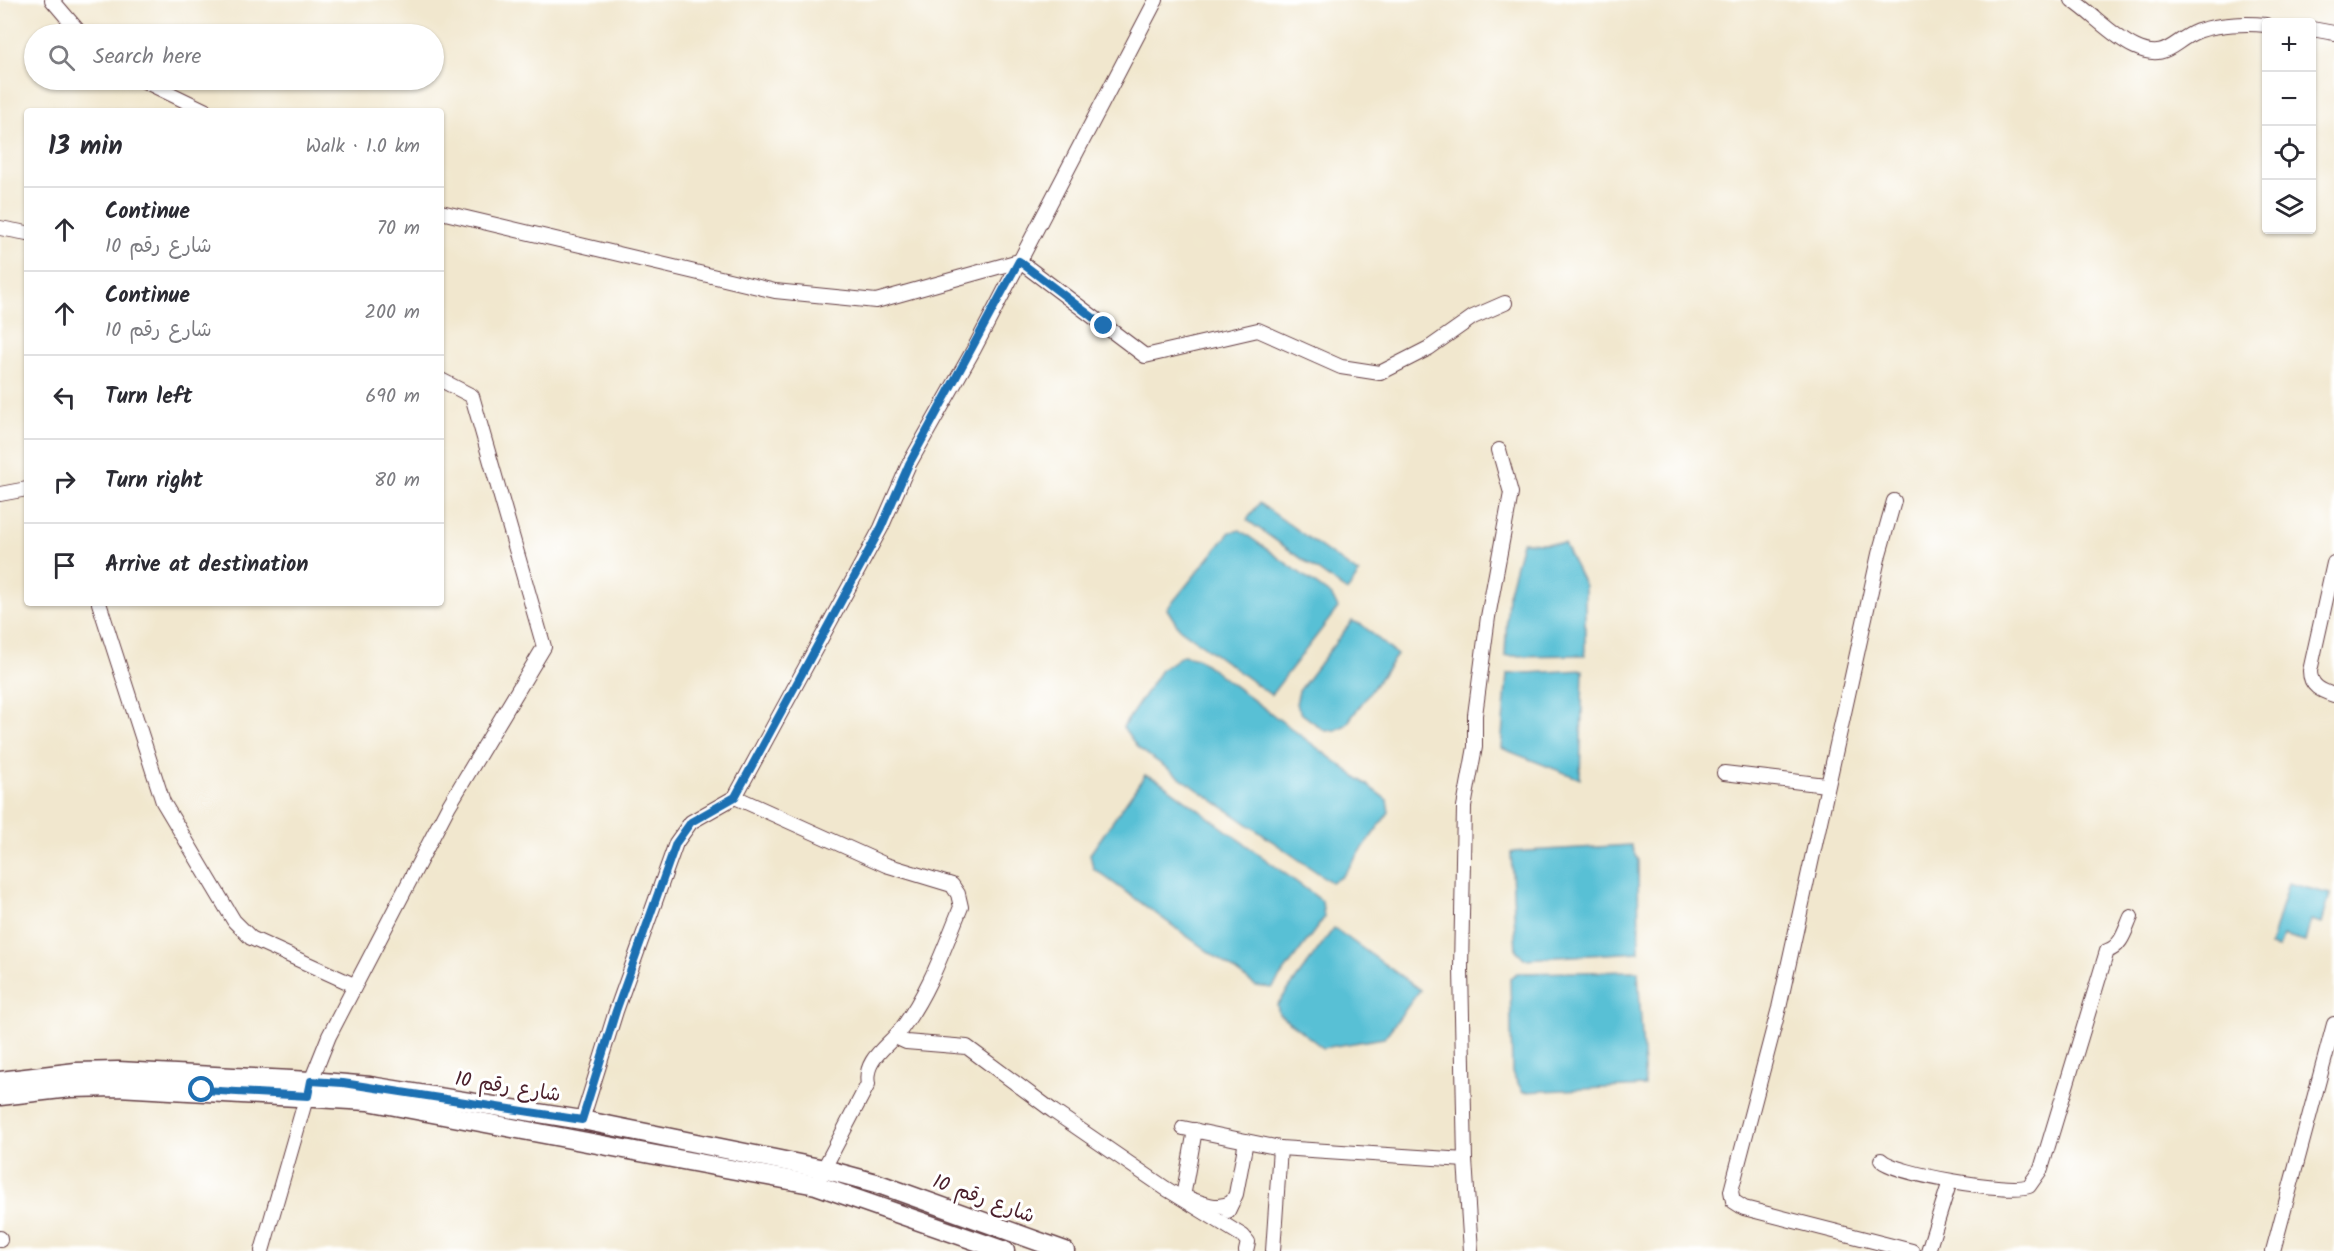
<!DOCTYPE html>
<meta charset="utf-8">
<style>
:root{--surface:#fff;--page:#f2f2f3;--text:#2b2b33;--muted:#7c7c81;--line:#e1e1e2}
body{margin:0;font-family:Kalam,"Playpen Sans Arabic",sans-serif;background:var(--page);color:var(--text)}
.controls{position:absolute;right:18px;top:18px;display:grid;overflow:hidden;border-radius:6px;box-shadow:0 2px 4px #0004}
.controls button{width:54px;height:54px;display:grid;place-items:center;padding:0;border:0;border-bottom:2px solid var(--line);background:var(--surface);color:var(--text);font:30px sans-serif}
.stop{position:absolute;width:18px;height:18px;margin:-14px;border:4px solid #1f6fb2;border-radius:50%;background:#fff}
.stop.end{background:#1f6fb2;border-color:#fff;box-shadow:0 2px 6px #0008}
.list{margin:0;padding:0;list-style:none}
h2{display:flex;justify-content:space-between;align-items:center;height:78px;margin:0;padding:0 24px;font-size:26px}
h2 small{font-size:20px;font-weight:400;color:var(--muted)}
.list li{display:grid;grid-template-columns:39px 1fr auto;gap:18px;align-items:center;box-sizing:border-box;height:84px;padding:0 24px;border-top:2px solid var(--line)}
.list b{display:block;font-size:22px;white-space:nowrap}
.list p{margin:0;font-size:20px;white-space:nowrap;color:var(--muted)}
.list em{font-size:20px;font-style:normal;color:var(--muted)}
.icon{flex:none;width:33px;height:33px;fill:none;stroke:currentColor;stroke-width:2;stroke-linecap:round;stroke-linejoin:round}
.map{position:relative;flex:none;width:2334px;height:1251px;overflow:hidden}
.search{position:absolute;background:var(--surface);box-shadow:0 2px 4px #0004;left:24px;top:24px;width:420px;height:66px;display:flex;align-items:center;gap:15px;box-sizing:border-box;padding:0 21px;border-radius:33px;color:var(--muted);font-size:22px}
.panel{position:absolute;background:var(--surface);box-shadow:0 2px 4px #0004;left:24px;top:108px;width:420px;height:498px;border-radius:6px}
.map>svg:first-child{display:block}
</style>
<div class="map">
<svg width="2334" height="1251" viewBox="0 0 2334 1251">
<rect width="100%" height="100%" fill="#fff"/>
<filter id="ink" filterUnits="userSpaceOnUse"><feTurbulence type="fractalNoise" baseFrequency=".0167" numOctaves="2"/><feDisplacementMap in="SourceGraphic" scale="12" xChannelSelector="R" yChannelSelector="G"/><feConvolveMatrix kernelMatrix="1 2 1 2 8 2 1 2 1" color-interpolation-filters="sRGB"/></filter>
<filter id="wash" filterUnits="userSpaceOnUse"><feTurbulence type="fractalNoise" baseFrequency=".008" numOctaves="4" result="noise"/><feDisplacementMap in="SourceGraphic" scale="24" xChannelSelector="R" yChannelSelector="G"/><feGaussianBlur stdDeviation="1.35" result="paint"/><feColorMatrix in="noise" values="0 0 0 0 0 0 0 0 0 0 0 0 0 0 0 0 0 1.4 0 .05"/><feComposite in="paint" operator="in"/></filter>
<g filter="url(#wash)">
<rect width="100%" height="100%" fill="#f1e7ce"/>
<g fill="#58c0d5" stroke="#517080" stroke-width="1.5">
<polygon points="1259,503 1359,574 1347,591 1247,520"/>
<polygon points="1240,530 1332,596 1338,608 1271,695 1179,628 1167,609 1230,532"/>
<polygon points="1522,542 1564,544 1585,586 1585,655 1505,656 1508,595"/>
<polygon points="1352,621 1362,625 1397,655 1346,725 1336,730 1325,731 1301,713 1296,704 1299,691"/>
<polygon points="1183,655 1197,658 1387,800 1389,812 1342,877 1331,882 1138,748 1123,727 1161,670"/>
<polygon points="1583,670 1580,779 1501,748 1507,674"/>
<polygon points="1145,775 1158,780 1322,901 1324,918 1272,988 1256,986 1093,868 1090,854"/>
<polygon points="1631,845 1638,861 1639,952 1524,959 1516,951 1511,852"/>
<polygon points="2288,883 2330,894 2322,923 2311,920 2305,942 2283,936 2279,948 2270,946"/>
<polygon points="1334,928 1420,990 1384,1038 1323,1048 1279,1014 1277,1005"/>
<polygon points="1638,971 1645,1086 1523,1092 1512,1073 1510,978 1517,973"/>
</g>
</g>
<g filter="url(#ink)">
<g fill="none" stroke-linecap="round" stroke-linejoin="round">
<defs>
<g id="minor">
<polyline points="52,0 81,34"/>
<path d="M 2072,0 C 2093,14 2112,36 2135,47 C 2167,62 2172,41 2198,31 C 2218,24 2246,23 2266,25"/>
<polyline points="2312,29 2334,33"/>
<polyline points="142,80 206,111"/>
<polyline points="441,212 775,291 876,301 1019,261 1145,356 1258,330 1341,367 1380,373 1429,348 1473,317 1505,303"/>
<polyline points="0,228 27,233"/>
<polyline points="0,494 27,489"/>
<polyline points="1894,501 1879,554 1779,1008 1731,1191 1733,1201 1744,1208 1912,1251"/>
<path d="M 2334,563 L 2310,671 C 2310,686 2321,691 2334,695"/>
<polyline points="99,603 163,802 234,921 251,938 354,985"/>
<polyline points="1724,773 1826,785"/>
<path d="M 735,797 L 886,865 L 952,885 L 958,894 L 961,907 C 944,948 929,992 902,1028 C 889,1046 863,1059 868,1084 L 820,1176"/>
<polyline points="895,1037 906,1042 967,1047 1053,1111 1165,1188 1243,1236 1248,1242 1246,1251"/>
<polyline points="582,1120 616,1011 676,843 691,822 735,797 881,528 909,464 974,349 1156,0"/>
<polyline points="1183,1128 1280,1148 1465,1160"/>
<path d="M 1195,1130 L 1183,1197 C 1200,1201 1216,1212 1232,1202"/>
<path d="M 1881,1160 C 1895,1174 2010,1194 2029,1186 L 2041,1169 L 2107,951 C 2122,946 2125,930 2131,917"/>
<polyline points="1228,1211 1236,1194 1246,1141"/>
<polyline points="0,1238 0,1240"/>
<polyline points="262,1251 311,1081 329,1036 448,807 544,647 472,396 441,380"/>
<polyline points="1273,1251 1280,1148"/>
<polyline points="1471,1251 1465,1160 1461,969 1464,807 1475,747 1475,715 1488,617 1511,493 1499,450"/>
<polyline points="1928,1251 1950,1181"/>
<polyline points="2273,1251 2334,1024"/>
</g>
<g id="major">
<polyline points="0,1081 76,1072 118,1071 311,1081 370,1086 582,1120 824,1169 876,1183 1065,1251"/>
<polyline points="0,1096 70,1088 118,1087 368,1101 816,1185 1005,1251"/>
</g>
</defs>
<use href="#minor" stroke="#633d43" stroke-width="16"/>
<use href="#major" stroke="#633d43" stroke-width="21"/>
<use href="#minor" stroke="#fff" stroke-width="14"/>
<use href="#major" stroke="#fff" stroke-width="18"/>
</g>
</g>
<g fill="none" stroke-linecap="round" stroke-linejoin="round" filter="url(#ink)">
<polyline stroke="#1f6fb2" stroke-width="8" points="202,1090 308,1096 311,1081 343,1083 582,1120 616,1011 676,843 691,822 735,797 881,528 909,464 1019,261 1104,326"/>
</g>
<g text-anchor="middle" stroke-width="6" stroke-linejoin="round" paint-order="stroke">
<g font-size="20" fill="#4a1f2b" stroke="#fff">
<text transform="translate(508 1086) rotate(9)" y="7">شارع رقم 10</text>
<text transform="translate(984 1198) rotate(20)" y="7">شارع رقم 10</text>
</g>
</g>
</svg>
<div class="controls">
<button>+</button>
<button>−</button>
<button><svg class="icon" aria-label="locate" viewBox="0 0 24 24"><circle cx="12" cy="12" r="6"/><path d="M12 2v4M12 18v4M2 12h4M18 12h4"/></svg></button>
<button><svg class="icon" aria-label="layers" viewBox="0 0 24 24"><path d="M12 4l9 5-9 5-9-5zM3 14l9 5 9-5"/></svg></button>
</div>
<div class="stop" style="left:202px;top:1090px"></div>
<div class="stop end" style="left:1104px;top:326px"></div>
<div class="search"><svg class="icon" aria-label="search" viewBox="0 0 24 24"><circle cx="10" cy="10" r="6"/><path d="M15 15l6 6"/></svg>Search here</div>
<section class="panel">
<h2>13 min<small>Walk · 1.0 km</small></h2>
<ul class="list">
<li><svg class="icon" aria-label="ahead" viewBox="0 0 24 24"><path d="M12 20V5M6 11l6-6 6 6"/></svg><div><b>Continue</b><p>شارع رقم 10</p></div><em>70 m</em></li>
<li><svg class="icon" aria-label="ahead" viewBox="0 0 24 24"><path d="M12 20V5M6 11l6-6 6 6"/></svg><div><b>Continue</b><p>شارع رقم 10</p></div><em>200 m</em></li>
<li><svg class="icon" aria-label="left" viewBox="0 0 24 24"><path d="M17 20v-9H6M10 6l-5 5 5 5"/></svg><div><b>Turn left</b></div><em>690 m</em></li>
<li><svg class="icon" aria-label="right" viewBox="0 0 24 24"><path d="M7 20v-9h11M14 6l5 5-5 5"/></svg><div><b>Turn right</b></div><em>80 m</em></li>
<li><svg class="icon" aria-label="arrive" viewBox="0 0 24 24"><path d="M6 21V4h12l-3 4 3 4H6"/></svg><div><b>Arrive at destination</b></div></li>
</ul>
</section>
</div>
